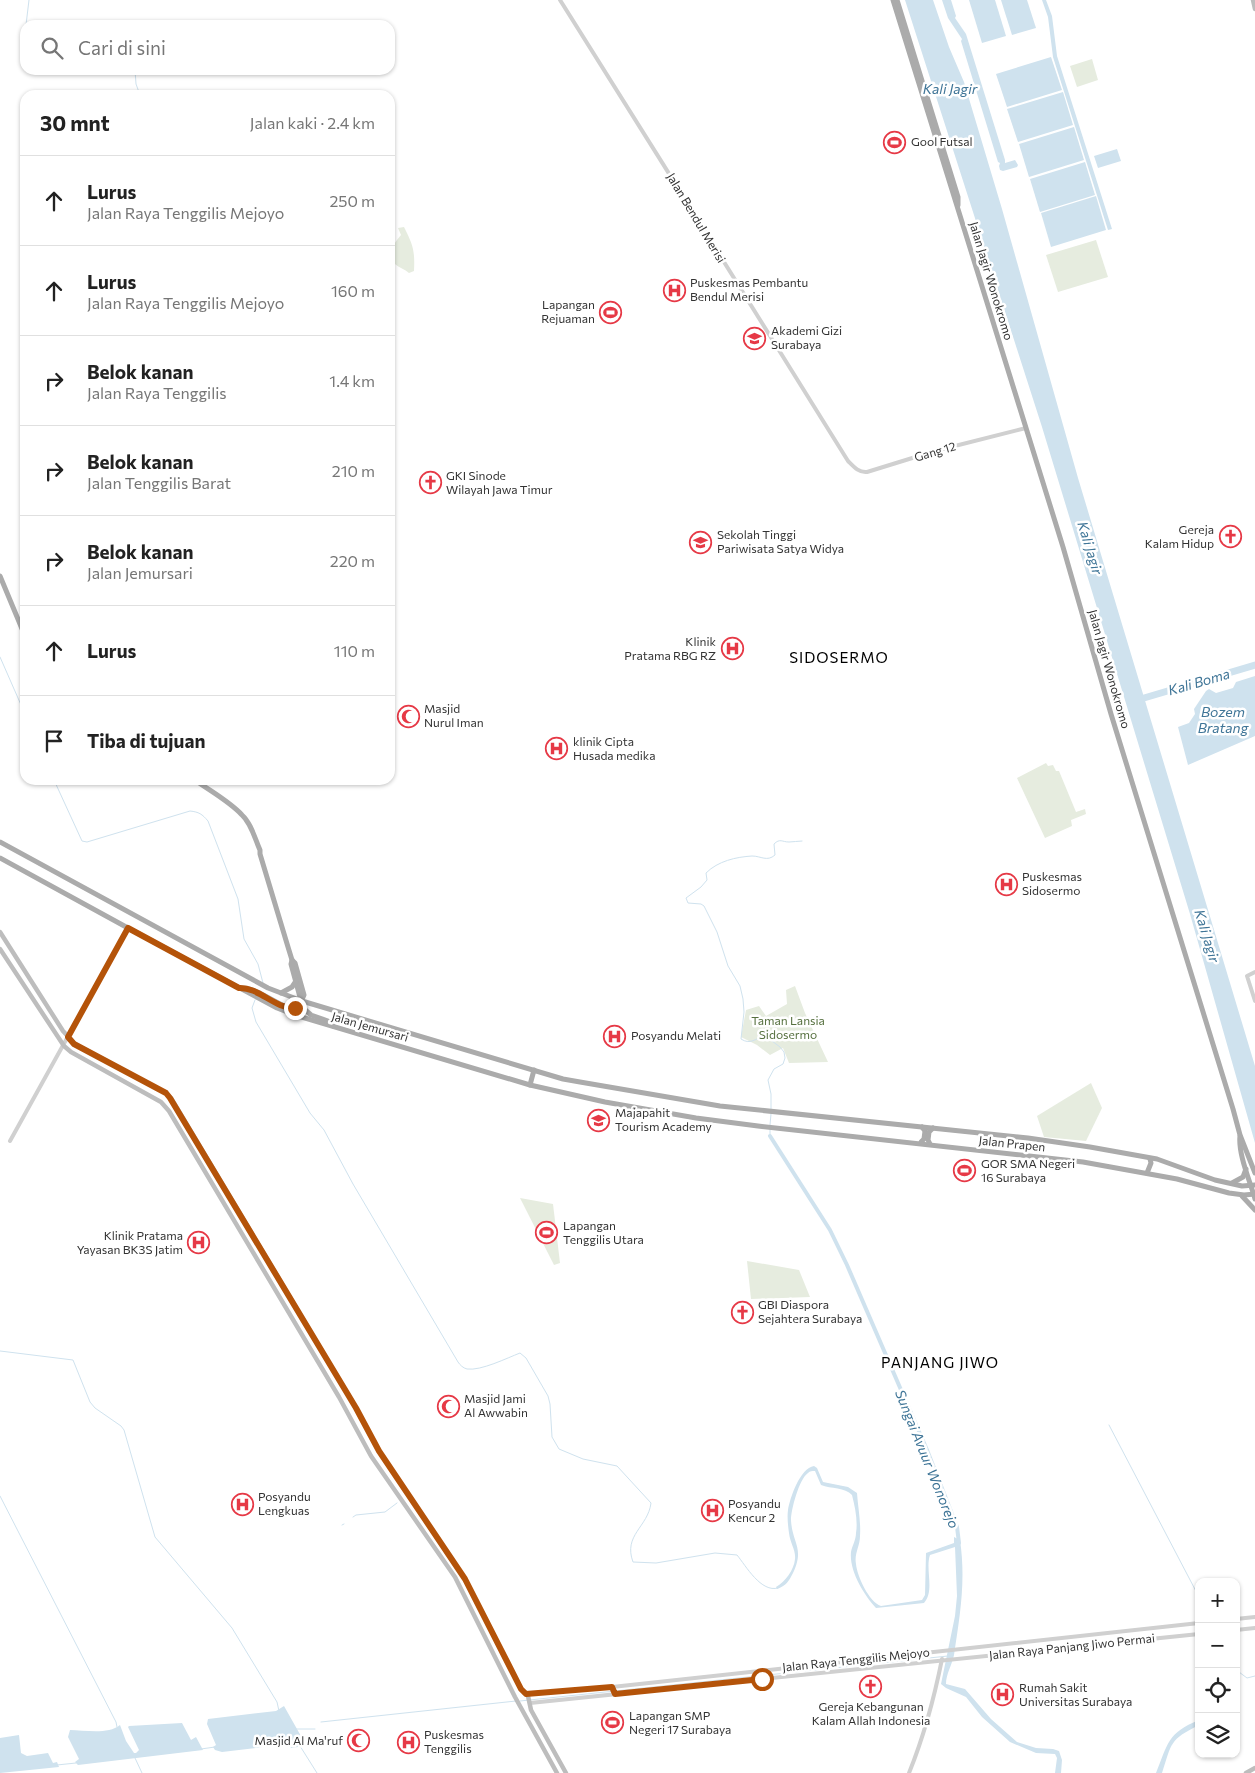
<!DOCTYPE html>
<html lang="id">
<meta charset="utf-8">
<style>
:root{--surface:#fff;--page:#f6f6f6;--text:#222;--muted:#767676;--line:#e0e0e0}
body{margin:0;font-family:Commissioner,sans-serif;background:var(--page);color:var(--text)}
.controls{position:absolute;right:15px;bottom:15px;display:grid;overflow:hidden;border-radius:10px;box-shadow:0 1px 4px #0004}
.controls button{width:45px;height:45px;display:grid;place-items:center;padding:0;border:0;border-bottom:1px solid var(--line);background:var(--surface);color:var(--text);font:25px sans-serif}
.stop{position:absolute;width:15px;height:15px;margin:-11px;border:4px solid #b45309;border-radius:50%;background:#fff}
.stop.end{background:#b45309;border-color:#fff;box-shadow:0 1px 5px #0008}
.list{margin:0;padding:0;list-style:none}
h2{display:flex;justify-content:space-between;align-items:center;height:65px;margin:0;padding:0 20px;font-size:21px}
h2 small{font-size:16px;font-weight:400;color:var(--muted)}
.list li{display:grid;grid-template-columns:32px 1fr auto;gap:15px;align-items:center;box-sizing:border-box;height:90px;padding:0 20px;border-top:1px solid var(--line)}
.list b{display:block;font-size:19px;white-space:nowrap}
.list p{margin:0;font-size:16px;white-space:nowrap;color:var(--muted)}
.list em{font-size:16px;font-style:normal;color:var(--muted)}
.icon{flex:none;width:28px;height:28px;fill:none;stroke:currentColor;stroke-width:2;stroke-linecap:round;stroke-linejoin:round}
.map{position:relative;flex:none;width:1255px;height:1773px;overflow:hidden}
.search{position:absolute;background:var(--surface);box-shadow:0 1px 4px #0004;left:20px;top:20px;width:375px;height:55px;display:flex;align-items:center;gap:12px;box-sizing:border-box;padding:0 18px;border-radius:15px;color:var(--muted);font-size:19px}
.panel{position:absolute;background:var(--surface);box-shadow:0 1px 4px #0004;left:20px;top:90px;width:375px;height:695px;border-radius:15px}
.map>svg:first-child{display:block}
</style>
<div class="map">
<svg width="1255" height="1773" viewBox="0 0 1255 1773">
<rect width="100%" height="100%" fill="#fff"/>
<g fill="#e6ecdf">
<polygon points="1092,59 1098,80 1077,87 1070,66"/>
<path d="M 404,227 C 413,245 415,250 414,271 L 409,273 C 405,269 399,268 395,264 C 385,253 394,244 401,235 L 398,228 Z"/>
<polygon points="1096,240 1108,277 1058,292 1046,255"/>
<polygon points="1046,763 1048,766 1053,765 1056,771 1059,771 1076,812 1085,809 1086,814 1071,820 1072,826 1045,838 1017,778"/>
<polygon points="795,986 805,1013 828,1062 789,1063 783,1048 770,1055 757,1045 741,1037 746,1010 759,1006 766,1016 787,1004 786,990"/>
<polygon points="1091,1083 1102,1108 1086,1141 1044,1137 1037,1116"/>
<polygon points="520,1198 553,1204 560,1263 554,1265"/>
<polygon points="747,1261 799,1270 810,1297 751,1299"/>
</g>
<g fill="#cfe2ee">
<polygon points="905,0 933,0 949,47 964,82 1002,209 1078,478 1255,1066 1255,1143 1190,914 1042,427"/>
<polygon points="942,0 951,0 956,16 955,18 966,34 1005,160 1005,163 1015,160 1018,165 1017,167 1003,171 1000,170 999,166 1000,163 998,162 961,41 962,39 948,18"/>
<polygon points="969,0 995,0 1006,36 982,43"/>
<polygon points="1001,0 1027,0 1036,28 1012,35"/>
<polygon points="1042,0 1046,0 1052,16 1057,56 1112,229 1108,230 1053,57 1048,17"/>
<polygon points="1051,57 1062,90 1007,107 996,74"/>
<polygon points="1063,92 1073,125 1018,142 1007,109"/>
<polygon points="1074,127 1084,160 1029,177 1019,144"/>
<polygon points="1117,149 1121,161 1098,168 1094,156"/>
<polygon points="1085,162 1095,195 1040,212 1030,179"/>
<polygon points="1096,196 1106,230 1051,247 1041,213"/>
<polygon points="1255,676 1255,736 1188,765 1178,727 1189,723 1195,714 1194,709 1206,691 1209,689 1216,693 1233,688 1236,682"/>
<path d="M 814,1466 L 817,1468 L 823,1482 L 848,1487 L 857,1493 C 858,1507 861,1522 860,1536 C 860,1546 854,1554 856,1564 C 857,1576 869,1602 881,1606 L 922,1600 L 925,1595 L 926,1553 L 954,1543 L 954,1537 L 960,1540 C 966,1581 960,1615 954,1655 C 952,1665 946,1674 946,1684 L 965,1689 L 991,1719 L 1017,1742 L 1036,1748 L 1053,1749 L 1059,1751 L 1062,1760 L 1061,1773 L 1055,1773 L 1057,1758 L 1055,1754 L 1036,1753 L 1010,1742 L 982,1717 L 966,1697 L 946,1688 L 941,1684 L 955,1616 L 957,1596 L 955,1547 L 930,1555 C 925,1569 935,1591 924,1603 L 876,1608 C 864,1595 849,1571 851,1552 C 852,1546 856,1540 856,1533 C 858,1521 855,1507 852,1495 C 845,1487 831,1489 821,1485 L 815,1471 C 812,1471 810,1471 808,1473 C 799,1479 791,1510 791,1520 C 792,1543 805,1548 793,1573 C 789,1581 786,1586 777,1589 L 776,1587 C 785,1582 794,1570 795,1559 C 796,1550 790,1543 789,1533 C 788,1526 787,1517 788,1510 C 790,1498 800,1468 814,1466 Z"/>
<polygon points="284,1706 306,1745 305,1746 291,1748 288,1744 222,1752 215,1750 213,1747 216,1745 207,1724 208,1719 276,1711"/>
<path d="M 1199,1720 L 1199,1725 C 1169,1740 1172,1743 1162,1773 L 1156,1773 C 1168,1744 1167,1733 1199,1720 Z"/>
<path d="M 182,1723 L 191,1740 L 196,1737 L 203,1750 L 78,1765 L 75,1762 L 79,1759 L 68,1737 L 70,1730 C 84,1730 108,1735 120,1725 L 126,1741 L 134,1753 L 136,1753 L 139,1750 L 128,1727 L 129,1726 Z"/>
<polygon points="19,1735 21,1753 27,1756 48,1753 53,1763 57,1762 59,1767 0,1773 0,1738"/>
</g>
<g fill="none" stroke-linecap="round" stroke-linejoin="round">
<g stroke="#cfe2ee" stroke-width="1">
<polyline points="26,25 29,0"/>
<polyline points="25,28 22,41 25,54"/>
<polyline points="135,70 136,84 140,95"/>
<polyline points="0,657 25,714"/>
<path d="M 54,780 L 82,841 L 87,842 L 190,811 C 199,812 202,814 208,821 L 238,899 L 244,939 L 258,964 L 263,983"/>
<path d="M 255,1000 L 252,1008 L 256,1022 L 310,1113 L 324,1130 L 353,1184 L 458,1362 C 460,1365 463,1368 467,1369 C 481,1371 507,1358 520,1353 L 526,1358 L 548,1396 L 550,1404 L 552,1437 L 559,1449 L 583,1459 L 617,1466 L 651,1503 C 648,1527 623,1535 633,1562 L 656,1563 L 715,1553 L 737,1555 C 746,1566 761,1593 778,1588"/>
<path d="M 771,1110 L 771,1094 L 768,1080 L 774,1069 L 783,1064 L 785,1058 L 784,1052 L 780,1047 L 764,1035 C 756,1039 750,1045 741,1039 L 744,1012 L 743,999 L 740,986 L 728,966 L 717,932 L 704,906 L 701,904 L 688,903 L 686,898 L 701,887 L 707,880 L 706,873 C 718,861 736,857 752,856 C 761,856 767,862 775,855 L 774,844 C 780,838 782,842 789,842 C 793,842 798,841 802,841"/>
<polyline points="770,1125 771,1114"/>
<polyline points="770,1136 770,1129"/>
<polyline points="0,1351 73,1360 90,1402 95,1408 121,1426 124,1430 155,1537 232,1628 277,1702 279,1711"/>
<polyline points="1109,1425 1199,1597"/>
<polyline points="0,1496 116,1722 117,1727"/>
<polyline points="353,1517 356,1515 385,1512 397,1503"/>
<polyline points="342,1525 344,1524"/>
<polyline points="1236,1666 1239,1672 1247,1678 1255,1676"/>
<polyline points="520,1701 948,1656"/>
<polyline points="321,1722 516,1701"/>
<polyline points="296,1729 315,1729"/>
<polyline points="300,1746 317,1773"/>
<polyline points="201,1749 215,1747"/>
<polyline points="135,1758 142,1773"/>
<polyline points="57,1765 76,1763"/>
</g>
<polyline stroke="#cfe2ee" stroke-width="4" points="770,1136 830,1230 847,1265 927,1450 957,1527 959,1543"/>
<polyline stroke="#cfe2ee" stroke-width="7" points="1144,698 1255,665"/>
<g stroke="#d0d0d0" stroke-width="4">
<path d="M 560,0 C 657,153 752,308 848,461 C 854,467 859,473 867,472 L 935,451 L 1026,428"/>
<polyline points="1255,972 1247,976 1255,1001"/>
<polyline points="10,1141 128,928"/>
<polyline points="1236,1619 1255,1617"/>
<polyline points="1236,1630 1255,1628"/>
<polyline points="526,1694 612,1687 1199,1623"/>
<polyline points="530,1703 1199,1634"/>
<path d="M 909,1773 C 924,1736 934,1699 942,1659"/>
</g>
<g stroke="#bdbdbd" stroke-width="4.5">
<polyline points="1253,0 1255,9"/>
<polyline points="0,932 63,1031 75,1044 166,1093 171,1098 356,1408 379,1451 465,1579 521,1689 528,1696 531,1710 566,1773"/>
<polyline points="0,949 64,1046 71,1052 161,1102 169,1111 339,1397 371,1456 455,1577 515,1697 557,1773"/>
<polyline points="1246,1773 1255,1768"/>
</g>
<g stroke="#ababab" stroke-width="5">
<polyline points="893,0 1063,547 1111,714 1233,1109 1240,1135 1255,1173"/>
<polyline points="897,0 958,197 958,205"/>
<polyline points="0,576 25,636"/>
<path d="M 195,780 C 210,791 229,801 242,815 C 251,823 255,839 260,850 L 260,854 L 288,947 L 292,960 L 295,963 L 304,995 L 299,1006 L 292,1009 C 277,1005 256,987 241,988"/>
<polyline points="0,842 268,988 302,1001 563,1079 580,1082 720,1106 1028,1138 1090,1147 1157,1159 1215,1180 1242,1186 1255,1185"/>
<polyline points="0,858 128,928 277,1008 295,1015 530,1085 605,1102 696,1118 758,1126 1083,1162 1177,1179 1229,1193 1244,1195 1255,1194"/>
<polyline points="292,960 291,964 303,1008 311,1015 328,1021 333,1026"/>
<polyline points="281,993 292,987 296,981"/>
<polyline points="530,1085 534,1070"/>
<path d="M 1240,1136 C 1238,1154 1250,1181 1255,1199"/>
<polyline points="921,1142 924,1139 925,1131 922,1127"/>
<polyline points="930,1144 928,1140 929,1132 933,1128"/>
<polyline points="1147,1173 1151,1163 1150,1159"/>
<polyline points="1232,1183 1243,1177 1246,1169"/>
<polyline points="1242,1196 1255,1210"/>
</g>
</g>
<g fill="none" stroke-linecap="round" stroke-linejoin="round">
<path stroke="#b45309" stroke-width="6" d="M 295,1008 C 275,1009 259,987 239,988 L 128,928 L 68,1037 L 74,1044 L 166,1093 L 170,1098 L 356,1408 L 379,1451 L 465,1579 L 521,1689 L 526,1694 L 612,1687 L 615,1694 L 762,1679"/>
</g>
<defs>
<symbol id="stadium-ring" viewBox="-11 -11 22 22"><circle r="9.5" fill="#fff" stroke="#e63946" stroke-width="1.5"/><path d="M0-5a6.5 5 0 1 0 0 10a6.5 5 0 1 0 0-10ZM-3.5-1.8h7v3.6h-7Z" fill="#e63946"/></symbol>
<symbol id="hospital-ring" viewBox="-11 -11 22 22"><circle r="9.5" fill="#fff" stroke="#e63946" stroke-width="1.5"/><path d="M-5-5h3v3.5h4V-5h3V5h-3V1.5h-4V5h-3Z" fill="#e63946"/></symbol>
<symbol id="university-ring" viewBox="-11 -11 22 22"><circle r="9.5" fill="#fff" stroke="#e63946" stroke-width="1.5"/><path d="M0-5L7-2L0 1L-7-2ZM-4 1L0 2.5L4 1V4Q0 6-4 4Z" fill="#e63946"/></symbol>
<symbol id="church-ring" viewBox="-11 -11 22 22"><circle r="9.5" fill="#fff" stroke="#e63946" stroke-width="1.5"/><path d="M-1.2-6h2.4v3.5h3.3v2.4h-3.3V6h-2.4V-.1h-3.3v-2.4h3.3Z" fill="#e63946"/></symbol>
<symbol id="mosque-ring" viewBox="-11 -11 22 22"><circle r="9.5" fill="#fff" stroke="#e63946" stroke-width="1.5"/><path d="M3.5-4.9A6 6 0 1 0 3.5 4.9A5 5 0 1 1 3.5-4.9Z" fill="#e63946"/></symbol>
</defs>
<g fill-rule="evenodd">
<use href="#stadium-ring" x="882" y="130" width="25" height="25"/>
<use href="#hospital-ring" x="662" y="278" width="25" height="25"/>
<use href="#stadium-ring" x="598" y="300" width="25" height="25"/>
<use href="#university-ring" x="742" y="326" width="25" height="25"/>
<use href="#church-ring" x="418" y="470" width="25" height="25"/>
<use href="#church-ring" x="1218" y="524" width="25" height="25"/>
<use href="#university-ring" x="688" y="530" width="25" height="25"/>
<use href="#hospital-ring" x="720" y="636" width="25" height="25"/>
<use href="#mosque-ring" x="396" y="704" width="25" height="25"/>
<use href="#hospital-ring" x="544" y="736" width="25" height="25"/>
<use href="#hospital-ring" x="994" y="872" width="25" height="25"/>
<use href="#hospital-ring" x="602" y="1024" width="25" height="25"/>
<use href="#university-ring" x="586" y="1108" width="25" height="25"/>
<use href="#stadium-ring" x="952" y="1158" width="25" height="25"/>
<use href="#stadium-ring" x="534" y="1220" width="25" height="25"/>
<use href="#hospital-ring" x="186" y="1230" width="25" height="25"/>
<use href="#church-ring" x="730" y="1300" width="25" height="25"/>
<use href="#mosque-ring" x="436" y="1394" width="25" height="25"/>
<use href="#hospital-ring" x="230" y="1492" width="25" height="25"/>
<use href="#hospital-ring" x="700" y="1498" width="25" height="25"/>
<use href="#church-ring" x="858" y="1674" width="25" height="25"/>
<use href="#hospital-ring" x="990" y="1682" width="25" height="25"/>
<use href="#stadium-ring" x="600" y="1710" width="25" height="25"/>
<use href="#mosque-ring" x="346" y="1728" width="25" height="25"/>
<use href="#hospital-ring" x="396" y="1730" width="25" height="25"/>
</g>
<g text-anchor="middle" stroke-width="5" stroke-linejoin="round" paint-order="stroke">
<g font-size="12" fill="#333" stroke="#fff" text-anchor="start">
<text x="911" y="146">Gool Futsal</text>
<text x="690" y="287">Puskesmas Pembantu<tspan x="690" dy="14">Bendul Merisi</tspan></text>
<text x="595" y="309" text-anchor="end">Lapangan<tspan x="595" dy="14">Rejuaman</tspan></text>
<text x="771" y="335">Akademi Gizi<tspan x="771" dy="14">Surabaya</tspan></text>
<text x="446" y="480">GKI Sinode<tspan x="446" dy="14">Wilayah Jawa Timur</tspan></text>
<text x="1214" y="534" text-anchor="end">Gereja<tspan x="1214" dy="14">Kalam Hidup</tspan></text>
<text x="717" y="539">Sekolah Tinggi<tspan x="717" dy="14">Pariwisata Satya Widya</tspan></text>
<text x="716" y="646" text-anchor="end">Klinik<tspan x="716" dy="14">Pratama RBG RZ</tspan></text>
<text x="424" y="713">Masjid<tspan x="424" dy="14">Nurul Iman</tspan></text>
<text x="573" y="746">klinik Cipta<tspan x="573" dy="14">Husada medika</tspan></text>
<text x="1022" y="881">Puskesmas<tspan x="1022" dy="14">Sidosermo</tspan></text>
<text x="631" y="1040">Posyandu Melati</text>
<text x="615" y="1117">Majapahit<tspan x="615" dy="14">Tourism Academy</tspan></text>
<text x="981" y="1168">GOR SMA Negeri<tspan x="981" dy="14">16 Surabaya</tspan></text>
<text x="563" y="1230">Lapangan<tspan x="563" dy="14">Tenggilis Utara</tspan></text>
<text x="183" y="1240" text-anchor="end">Klinik Pratama<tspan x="183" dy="14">Yayasan BK3S Jatim</tspan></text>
<text x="758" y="1309">GBI Diaspora<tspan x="758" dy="14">Sejahtera Surabaya</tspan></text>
<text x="464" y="1403">Masjid Jami<tspan x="464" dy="14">Al Awwabin</tspan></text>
<text x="258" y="1501">Posyandu<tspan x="258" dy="14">Lengkuas</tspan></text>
<text x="728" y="1508">Posyandu<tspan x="728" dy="14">Kencur 2</tspan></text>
<text x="1019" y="1692">Rumah Sakit<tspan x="1019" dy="14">Universitas Surabaya</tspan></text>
<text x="871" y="1711" text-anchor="middle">Gereja Kebangunan<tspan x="871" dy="14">Kalam Allah Indonesia</tspan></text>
<text x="629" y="1720">Lapangan SMP<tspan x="629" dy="14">Negeri 17 Surabaya</tspan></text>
<text x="424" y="1739">Puskesmas<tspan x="424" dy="14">Tenggilis</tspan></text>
<text x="343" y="1745" text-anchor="end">Masjid Al Ma'ruf</text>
</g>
<g font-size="12" fill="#333" stroke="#fff">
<text transform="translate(696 218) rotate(59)" y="4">Jalan Bendul Merisi</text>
<text transform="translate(991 281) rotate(73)" y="4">Jalan Jagir Wonokromo</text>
<text transform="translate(935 452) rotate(-16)" y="4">Gang 12</text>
<text transform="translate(1109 669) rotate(74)" y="4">Jalan Jagir Wonokromo</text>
<text transform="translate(370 1027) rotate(16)" y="4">Jalan Jemursari</text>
<text transform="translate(1012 1144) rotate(6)" y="4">Jalan Prapen</text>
<text transform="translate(1072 1647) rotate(-6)" y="4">Jalan Raya Panjang Jiwo Permai</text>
<text transform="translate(856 1660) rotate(-6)" y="4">Jalan Raya Tenggilis Mejoyo</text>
</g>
<g font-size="12" fill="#56703f" stroke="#fff">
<text x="788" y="1025">Taman Lansia<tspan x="788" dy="14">Sidosermo</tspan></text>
</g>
<g font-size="14" font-style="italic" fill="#3f7597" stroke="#fff">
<text x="950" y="94">Kali Jagir</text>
<text transform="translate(1090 548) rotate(73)" y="5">Kali Jagir</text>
<text transform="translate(1199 682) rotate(-16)" y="5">Kali Boma</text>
<text x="1223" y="717">Bozem<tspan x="1223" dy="16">Bratang</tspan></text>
<text transform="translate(1207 936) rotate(73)" y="5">Kali Jagir</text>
<text transform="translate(927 1459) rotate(68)" y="5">Sungai Avuur Wonorejo</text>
</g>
<g font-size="15" letter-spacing="1" fill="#000" stroke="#fff">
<text x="839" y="663">SIDOSERMO</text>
<text x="940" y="1368">PANJANG JIWO</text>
</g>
</g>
</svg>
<div class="controls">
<button>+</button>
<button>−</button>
<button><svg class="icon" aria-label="locate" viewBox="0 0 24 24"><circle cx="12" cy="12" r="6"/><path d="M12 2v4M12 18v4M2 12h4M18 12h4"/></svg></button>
<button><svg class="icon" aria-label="layers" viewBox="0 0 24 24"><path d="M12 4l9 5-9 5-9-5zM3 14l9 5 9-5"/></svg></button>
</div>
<div class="stop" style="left:762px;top:1679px"></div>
<div class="stop end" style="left:295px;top:1008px"></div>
<div class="search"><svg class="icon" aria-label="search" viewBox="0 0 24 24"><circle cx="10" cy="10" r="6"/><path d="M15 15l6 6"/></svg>Cari di sini</div>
<section class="panel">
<h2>30 mnt<small>Jalan kaki · 2.4 km</small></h2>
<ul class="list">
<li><svg class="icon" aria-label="ahead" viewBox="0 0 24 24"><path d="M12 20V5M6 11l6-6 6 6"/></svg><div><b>Lurus</b><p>Jalan Raya Tenggilis Mejoyo</p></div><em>250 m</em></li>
<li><svg class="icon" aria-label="ahead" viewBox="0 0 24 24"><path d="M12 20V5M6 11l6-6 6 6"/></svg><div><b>Lurus</b><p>Jalan Raya Tenggilis Mejoyo</p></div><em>160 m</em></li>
<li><svg class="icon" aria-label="right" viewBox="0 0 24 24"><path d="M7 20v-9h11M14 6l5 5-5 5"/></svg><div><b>Belok kanan</b><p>Jalan Raya Tenggilis</p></div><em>1.4 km</em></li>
<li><svg class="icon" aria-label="right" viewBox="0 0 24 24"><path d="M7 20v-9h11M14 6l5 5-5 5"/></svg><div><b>Belok kanan</b><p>Jalan Tenggilis Barat</p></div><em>210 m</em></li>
<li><svg class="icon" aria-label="right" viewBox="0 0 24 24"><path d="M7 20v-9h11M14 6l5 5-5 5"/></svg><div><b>Belok kanan</b><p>Jalan Jemursari</p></div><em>220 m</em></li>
<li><svg class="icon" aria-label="ahead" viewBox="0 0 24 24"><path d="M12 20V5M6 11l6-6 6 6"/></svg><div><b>Lurus</b></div><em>110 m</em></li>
<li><svg class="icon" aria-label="arrive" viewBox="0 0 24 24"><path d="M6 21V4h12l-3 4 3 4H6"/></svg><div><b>Tiba di tujuan</b></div></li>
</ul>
</section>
</div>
